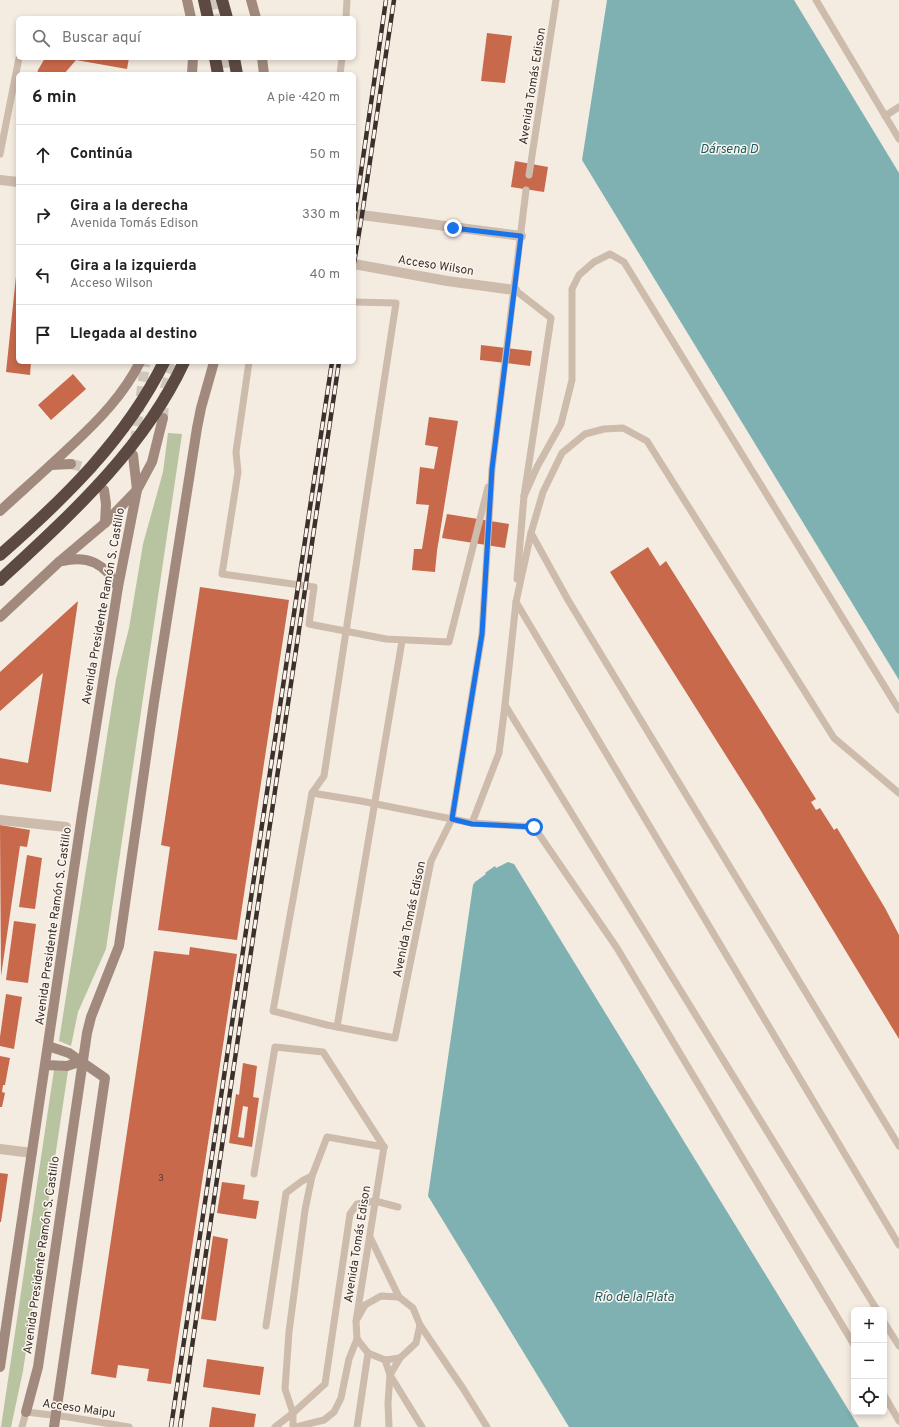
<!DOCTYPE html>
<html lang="es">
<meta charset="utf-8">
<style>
:root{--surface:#fff;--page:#f2f2f2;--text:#222;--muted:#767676;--line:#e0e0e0}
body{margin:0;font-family:Overpass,sans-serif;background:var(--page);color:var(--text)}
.controls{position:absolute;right:12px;bottom:12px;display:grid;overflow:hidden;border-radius:6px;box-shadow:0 2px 6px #0003}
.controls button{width:36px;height:36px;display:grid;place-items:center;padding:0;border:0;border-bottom:1px solid var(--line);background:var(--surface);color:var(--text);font:20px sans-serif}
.stop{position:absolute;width:12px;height:12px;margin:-9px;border:3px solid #1a73e8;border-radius:50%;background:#fff}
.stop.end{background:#1a73e8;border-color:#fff;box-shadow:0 1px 4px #0008}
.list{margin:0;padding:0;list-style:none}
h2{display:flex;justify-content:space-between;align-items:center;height:52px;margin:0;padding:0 16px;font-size:17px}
h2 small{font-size:13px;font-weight:400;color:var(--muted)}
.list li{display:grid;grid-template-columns:26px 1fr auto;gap:12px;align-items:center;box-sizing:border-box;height:60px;padding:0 16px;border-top:1px solid var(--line)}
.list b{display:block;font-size:15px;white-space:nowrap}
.list p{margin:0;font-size:13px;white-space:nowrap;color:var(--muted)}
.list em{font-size:13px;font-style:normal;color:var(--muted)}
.icon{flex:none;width:22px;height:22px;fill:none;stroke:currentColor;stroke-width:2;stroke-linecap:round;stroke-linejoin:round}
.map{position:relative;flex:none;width:899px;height:1427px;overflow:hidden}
.search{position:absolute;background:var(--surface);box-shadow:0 2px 6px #0003;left:16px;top:16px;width:340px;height:44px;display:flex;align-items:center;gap:10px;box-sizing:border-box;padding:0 14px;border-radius:6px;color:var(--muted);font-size:15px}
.panel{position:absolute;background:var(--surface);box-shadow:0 2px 6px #0003;left:16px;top:72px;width:340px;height:292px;border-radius:6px}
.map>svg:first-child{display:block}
</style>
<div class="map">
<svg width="899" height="1427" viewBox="0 0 899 1427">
<rect width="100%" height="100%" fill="#f4ebe1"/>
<g fill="#b8c4a0">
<polygon points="168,433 182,434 106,949 78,1012 71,1046 59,1041 116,679 129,628 143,544 163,472"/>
<polygon points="54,1070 68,1071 23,1371 11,1427 1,1427"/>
</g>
<g fill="#7fb0b2">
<polygon points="607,0 794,0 899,173 899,680 582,160"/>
<polygon points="508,862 514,864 859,1427 569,1427 428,1196 473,885 475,882 486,874 485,873 495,866 496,868"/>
</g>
<g fill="#c8694b" fill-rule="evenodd">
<polygon points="487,33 512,36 505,83 481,81"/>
<polygon points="45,58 129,58 127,69 76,60 64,74 37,74 38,70"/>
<polygon points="515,161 548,167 544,192 511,187"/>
<polygon points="17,267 18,267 18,362 31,362 30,375 6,372"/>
<polygon points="481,345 532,351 530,366 480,360"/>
<polygon points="73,374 86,389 51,420 38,405"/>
<polygon points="429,417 458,421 437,551 435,572 412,570 414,549 422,549 429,505 416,504 420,467 434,469 438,447 425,445"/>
<polygon points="447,514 509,524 505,548 442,538"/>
<polygon points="648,547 660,566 666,561 816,799 811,802 816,810 820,808 834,830 837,828 885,908 899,935 899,1039 761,811 610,572"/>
<polygon points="200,587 289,600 237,940 158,930 170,847 161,845"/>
<polygon points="78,601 51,792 0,784 0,758 28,763 43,673 0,711 0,672"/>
<polygon points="0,825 30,830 27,847 20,846 1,976"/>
<polygon points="27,855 42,858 35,909 19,907"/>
<polygon points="14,921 36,924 28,983 6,980"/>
<polygon points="190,947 237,954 171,1384 147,1381 149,1369 118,1365 116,1378 91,1374 154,951 189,955"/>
<polygon points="6,994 22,997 14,1049 0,1046 0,1037"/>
<polygon points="0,1056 10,1058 5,1085 3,1085 2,1092 5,1093 2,1107 0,1107"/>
<path d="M 243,1063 L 257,1066 L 253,1097 L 259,1098 L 252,1147 L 229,1143 L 236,1094 L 239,1095 ZM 243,1106 L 248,1107 L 244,1138 L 238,1137 Z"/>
<polygon points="0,1173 8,1174 1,1222 0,1222"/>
<polygon points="222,1182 245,1185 243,1199 259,1201 256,1219 217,1213"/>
<polygon points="213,1236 228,1239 216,1321 201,1319"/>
<polygon points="207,1359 264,1367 260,1395 203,1387"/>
<polygon points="212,1407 256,1414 254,1427 209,1427"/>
</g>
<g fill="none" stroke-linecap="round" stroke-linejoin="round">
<g stroke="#cfc6bd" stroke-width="10" stroke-dasharray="10 5" stroke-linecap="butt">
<polyline points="211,0 215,18"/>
<polyline points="224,58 226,74"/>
<polyline points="163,418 165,388 174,362"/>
<polyline points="135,441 145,364"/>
<path d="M 71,464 C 90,468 93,472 103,488"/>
</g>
<g stroke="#cdbbac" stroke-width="7">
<polyline points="816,0 899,139"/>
<polyline points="346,18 347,0"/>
<polyline points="340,74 342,58"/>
<polyline points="885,116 899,107"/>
<polyline points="0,154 19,58"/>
<polyline points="529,175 556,0"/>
<polyline points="515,290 551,318 524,496 517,579"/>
<polyline points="354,302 396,303 324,776 312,793 273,1011 327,1025 395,1038 431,861 452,819 482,634 492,469 526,190"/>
<polyline points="249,362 236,452 238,472 222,574 314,587 309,624 386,639 449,642 488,487"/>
<polyline points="524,496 537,467 561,424 572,380 572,289 579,275 594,262 610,254 624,262 899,710"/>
<polyline points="531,533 568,600 899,1146"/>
<polyline points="505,705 877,1310"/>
<polyline points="312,793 361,801 472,823 534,827 617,948 854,1345"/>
<polyline points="899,793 834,738 647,441 623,428 604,429 585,434 562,453 543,492 531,533 516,602 899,1245"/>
<polyline points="472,823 499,753 505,705 516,602"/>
<polyline points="337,1027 402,641"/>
<polyline points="254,1174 275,1047 323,1052 384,1147"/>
<polyline points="370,1237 399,1297"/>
<polyline points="356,1321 365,1305 381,1296 399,1297 413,1308 420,1325 416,1343 400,1358 385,1360 368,1353 357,1339 356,1321 384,1147"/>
<polyline points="884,1322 899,1346"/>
<polyline points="420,1325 464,1390 487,1427"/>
<polyline points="266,1326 286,1193 302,1181 312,1176 327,1137 384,1147"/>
<polyline points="385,1360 390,1375 422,1427"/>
<polyline points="884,1395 899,1421"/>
<polyline points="22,1427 26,1412 68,1417 129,1427"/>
<polyline points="275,1427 293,1413 325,1384 350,1214 357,1204 375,1201 398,1207"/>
<polyline points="293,1427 293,1413 285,1389 289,1332 305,1210 312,1176"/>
<polyline points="296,1427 324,1420 334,1412 341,1398 349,1359 357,1339"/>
<polyline points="357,1427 368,1353"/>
<polyline points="389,1427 388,1403 390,1375 400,1358"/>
</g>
<polyline stroke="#cdbbac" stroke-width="10" points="0,820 66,827"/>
<g stroke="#cdbbac" stroke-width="10">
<polyline points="0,180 18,182"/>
<polyline points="354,214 521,236"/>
<polyline points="354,264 447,281 515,290"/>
<polyline points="0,1149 32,1153"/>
</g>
<g stroke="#a18a7d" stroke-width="10">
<polyline points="187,0 191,18"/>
<polyline points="251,0 256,18"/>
<polyline points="262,58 264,74"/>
<polyline points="192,74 193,58"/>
<polyline points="51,465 71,464"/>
<polyline points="104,490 106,504 105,523"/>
<path d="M 0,511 C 24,489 49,467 72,445 C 99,420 124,394 140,362"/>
<path d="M 62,561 C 89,555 105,564 118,587"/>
<polyline points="0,617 60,561 105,523 137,490 152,462 163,418"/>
<polyline points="48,1046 69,1053 105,1078 54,1427"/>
<polyline points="45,1065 67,1066 82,1061"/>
<polyline points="0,1367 82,815 118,587 137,490 133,455"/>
<polyline points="26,1412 38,1367 87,1033 91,1017 119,946 154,702 197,428 201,408 214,362"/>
</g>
<g stroke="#5c4a42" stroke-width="12">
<polyline points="204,0 208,18"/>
<polyline points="222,0 227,18"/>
<polyline points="215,58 218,74"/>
<polyline points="234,58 237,74"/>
</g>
<defs>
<g id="rail">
<polyline points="354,220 386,0"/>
<polyline points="354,263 362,215 394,0"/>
<polyline points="171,1427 332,362"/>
<polyline points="180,1427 339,362"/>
</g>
</defs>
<use href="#rail" stroke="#3b302b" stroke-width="4.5"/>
<use href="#rail" stroke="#fbf5ee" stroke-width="3" stroke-dasharray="9" stroke-linecap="butt"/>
<g stroke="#5c4a42" stroke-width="12">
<path d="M 0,555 C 64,499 126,439 164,362"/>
<path d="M 0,580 C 70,515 143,450 184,362"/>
</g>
</g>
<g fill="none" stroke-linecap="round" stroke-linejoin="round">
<polyline stroke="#1a73e8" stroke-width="5" points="453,228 521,236 492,469 482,634 452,819 472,824 534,827"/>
</g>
<g text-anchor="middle" stroke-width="3" stroke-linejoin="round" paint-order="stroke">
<g font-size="10" fill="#5e3e33">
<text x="161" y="1181">3</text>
</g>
<g font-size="12" fill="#3b302b" stroke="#fbf5ee">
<text transform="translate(532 86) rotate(-81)" y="4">Avenida Tomás Edison</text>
<text transform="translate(436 265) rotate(9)" y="4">Acceso Wilson</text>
<text transform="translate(103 606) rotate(-80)" y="4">Avenida Presidente Ramón S. Castillo</text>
<text transform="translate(409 919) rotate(-78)" y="4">Avenida Tomás Edison</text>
<text transform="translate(53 926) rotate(-82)" y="4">Avenida Presidente Ramón S. Castillo</text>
<text transform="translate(357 1244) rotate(-81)" y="4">Avenida Tomás Edison</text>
<text transform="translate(41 1255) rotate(-82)" y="4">Avenida Presidente Ramón S. Castillo</text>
<text transform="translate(79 1408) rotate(8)" y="4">Acceso Maipu</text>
</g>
<g font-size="13" font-style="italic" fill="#1f5a5e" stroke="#fbf5ee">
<text x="729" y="153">Dársena D</text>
<text x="634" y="1301">Río de la Plata</text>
</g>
</g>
</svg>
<div class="controls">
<button>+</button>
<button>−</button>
<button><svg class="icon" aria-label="locate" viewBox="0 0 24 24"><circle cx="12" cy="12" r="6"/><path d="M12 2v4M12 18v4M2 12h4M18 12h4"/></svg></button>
</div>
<div class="stop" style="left:534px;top:827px"></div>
<div class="stop end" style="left:453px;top:228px"></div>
<div class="search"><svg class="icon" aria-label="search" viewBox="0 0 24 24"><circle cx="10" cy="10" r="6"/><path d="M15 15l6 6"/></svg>Buscar aquí</div>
<section class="panel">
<h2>6 min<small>A pie · 420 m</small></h2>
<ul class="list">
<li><svg class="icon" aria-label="ahead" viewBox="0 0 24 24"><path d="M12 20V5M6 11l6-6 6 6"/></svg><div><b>Continúa</b></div><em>50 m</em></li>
<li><svg class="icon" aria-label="right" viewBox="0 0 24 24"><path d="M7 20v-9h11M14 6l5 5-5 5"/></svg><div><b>Gira a la derecha</b><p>Avenida Tomás Edison</p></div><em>330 m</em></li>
<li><svg class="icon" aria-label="left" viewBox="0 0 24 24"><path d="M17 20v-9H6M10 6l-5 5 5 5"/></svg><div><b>Gira a la izquierda</b><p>Acceso Wilson</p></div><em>40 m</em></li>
<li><svg class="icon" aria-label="arrive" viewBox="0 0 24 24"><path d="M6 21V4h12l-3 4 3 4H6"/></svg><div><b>Llegada al destino</b></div></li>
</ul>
</section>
</div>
